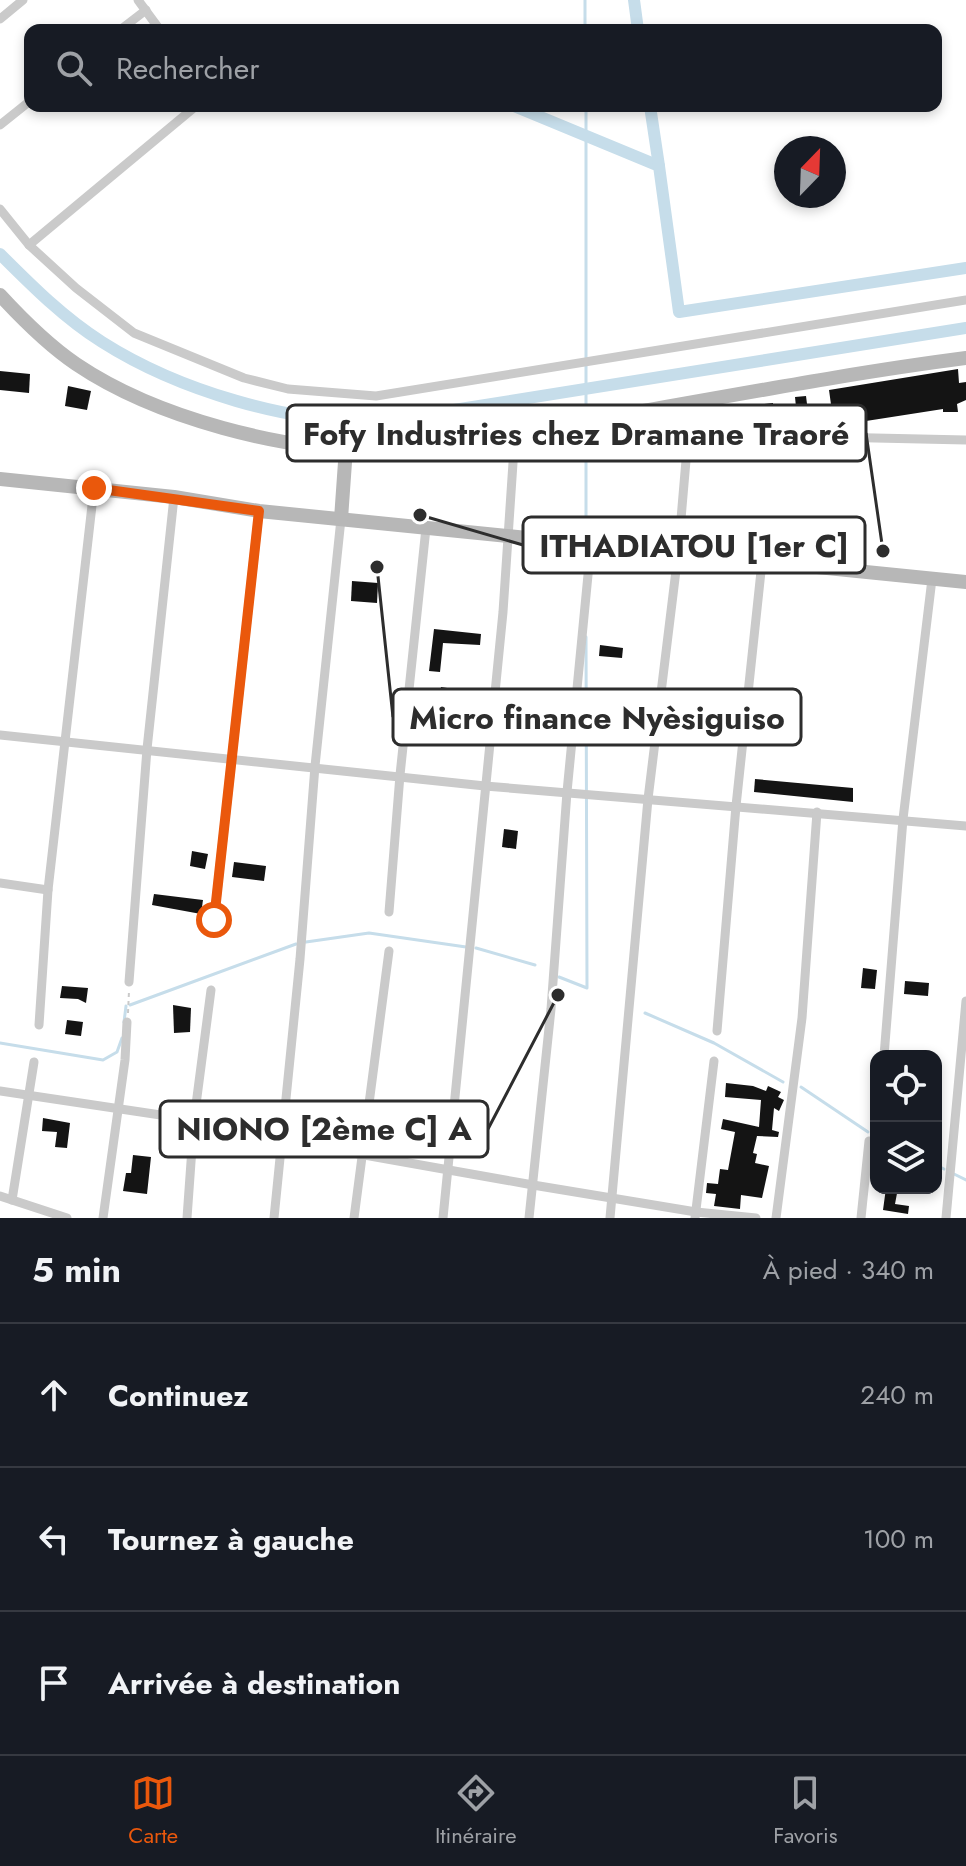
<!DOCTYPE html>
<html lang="fr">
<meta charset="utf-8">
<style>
:root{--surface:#171b24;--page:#20242c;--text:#f1f3f6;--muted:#9ea1a6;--line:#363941;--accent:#ea580c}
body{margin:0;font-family:Jost,sans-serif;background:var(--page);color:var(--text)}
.controls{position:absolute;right:24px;bottom:24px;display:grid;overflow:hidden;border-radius:16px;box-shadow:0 4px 12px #0003}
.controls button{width:72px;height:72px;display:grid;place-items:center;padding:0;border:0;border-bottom:2px solid var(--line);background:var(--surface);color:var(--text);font:40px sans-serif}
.compass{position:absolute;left:774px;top:136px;width:72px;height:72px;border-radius:50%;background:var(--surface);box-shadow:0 4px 12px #0003;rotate:23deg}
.stop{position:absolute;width:24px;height:24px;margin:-18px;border:6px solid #ea580c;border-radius:50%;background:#fff}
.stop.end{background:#ea580c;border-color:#fff;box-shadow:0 2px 8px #0008}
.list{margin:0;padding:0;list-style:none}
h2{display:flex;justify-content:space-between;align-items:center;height:104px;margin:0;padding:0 32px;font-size:34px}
h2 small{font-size:26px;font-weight:400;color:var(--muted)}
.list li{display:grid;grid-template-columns:52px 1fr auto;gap:24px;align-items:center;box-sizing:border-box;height:144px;padding:0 32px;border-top:2px solid var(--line)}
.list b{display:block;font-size:30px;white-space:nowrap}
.list em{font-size:26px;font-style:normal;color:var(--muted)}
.icon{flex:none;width:44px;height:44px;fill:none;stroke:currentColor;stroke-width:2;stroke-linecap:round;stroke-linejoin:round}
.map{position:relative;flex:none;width:966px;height:1218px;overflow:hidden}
.search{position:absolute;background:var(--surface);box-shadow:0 4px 12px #0003;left:24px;right:24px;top:24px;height:88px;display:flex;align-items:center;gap:20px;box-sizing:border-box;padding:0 28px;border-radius:16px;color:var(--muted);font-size:30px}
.sheet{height:536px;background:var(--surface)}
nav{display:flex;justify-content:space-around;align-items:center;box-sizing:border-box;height:112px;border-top:2px solid var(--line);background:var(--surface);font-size:22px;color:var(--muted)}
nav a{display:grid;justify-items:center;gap:4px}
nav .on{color:var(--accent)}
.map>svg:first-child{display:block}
</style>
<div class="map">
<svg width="966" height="1218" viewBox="0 0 966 1218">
<rect width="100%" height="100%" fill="#fff"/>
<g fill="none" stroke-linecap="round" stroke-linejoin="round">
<g stroke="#c6ddea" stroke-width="3">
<polyline points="585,0 585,30"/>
<polyline points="586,106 586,358"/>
<polyline points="586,365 586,418"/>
<polyline points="586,425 586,538"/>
<polyline points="306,942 369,933 466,947"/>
<polyline points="476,948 535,965"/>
<polyline points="559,977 587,988 586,637"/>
<polyline points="130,1005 296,944"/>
<polyline points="645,1013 714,1043 783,1082"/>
<polyline points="124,1022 126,1006"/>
<polyline points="0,1043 103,1060 117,1052 122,1038"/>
<polyline points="801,1087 868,1132"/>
<polyline points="875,1135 876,1135"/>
<polyline points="936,1165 944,1169"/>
<polyline points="954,1174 966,1180"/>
</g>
<g stroke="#c6ddea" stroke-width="12">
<polyline points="634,0 638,30"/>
<polyline points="514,106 659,166 679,312 966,268"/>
<polyline points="650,106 659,166"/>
<path d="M 0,254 C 32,286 64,318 102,342 C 176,389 293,426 380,420 C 401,419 421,415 441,412 L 966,328"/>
</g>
</g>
<g fill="#141414">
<polygon points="958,369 959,383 966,382 966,400 957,404 958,412 943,412 943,409 834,426 829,390"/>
<polygon points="0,371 30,374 29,393 0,390"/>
<polygon points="68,386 91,391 87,410 65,406"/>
<polygon points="806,396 808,412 805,424 775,421 731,427 728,408 773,403 773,407 796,407 795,397"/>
<polygon points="352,581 378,583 377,603 351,601"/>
<polygon points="434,629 481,634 480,645 443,643 440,672 429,671"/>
<polygon points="600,645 623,648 622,658 599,656"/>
<polygon points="441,687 460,690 458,700 448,698 446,714 436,713"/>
<polygon points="755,779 853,788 853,802 754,792"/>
<polygon points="504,829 518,831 516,849 502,847"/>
<polygon points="192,851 208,854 205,869 190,866"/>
<polygon points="234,862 266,866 264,881 232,877"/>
<polygon points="154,894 203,900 201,914 152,905"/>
<polygon points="863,968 877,970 875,989 861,988"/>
<polygon points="905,981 929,983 928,996 904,994"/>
<polygon points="62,986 88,988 86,1003 78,999 60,998"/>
<polygon points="173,1005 191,1008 190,1032 174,1033"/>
<polygon points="67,1020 83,1022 81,1036 65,1034"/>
<polygon points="726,1083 753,1086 766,1091 768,1086 781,1092 778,1097 784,1100 779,1111 774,1108 772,1130 779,1132 778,1137 757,1136 753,1153 757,1154 755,1163 769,1166 762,1198 741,1195 740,1209 714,1206 716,1194 706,1193 707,1183 718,1184 720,1169 728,1170 735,1132 721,1129 723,1119 759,1127 761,1100 725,1097"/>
<polygon points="43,1118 70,1123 67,1148 55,1147 57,1132 42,1131"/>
<polygon points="133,1155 151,1157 147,1194 123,1191 126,1173 131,1173"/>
<polygon points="886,1188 898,1188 895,1204 909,1206 908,1214 883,1210"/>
</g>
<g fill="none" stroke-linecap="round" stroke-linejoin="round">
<g stroke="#cacaca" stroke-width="2" stroke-dasharray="4 4" stroke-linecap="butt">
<polyline points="128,1013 129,991"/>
<polyline points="873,1133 876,1126"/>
</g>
<g stroke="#cacaca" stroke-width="9">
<polyline points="138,0 160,30"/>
<polyline points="0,19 23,0"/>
<polyline points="120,30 146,10"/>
<polyline points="0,125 30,101"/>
<polyline points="0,209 29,245 76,288 134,333 244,378 288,389 376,396 966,300"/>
<polyline points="29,245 196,106"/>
<polyline points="688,437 738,435 966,440"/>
<polyline points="0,735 485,786 966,826"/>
<polyline points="0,883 48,890"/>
<polyline points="389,912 400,775 426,528"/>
<polyline points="214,920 259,511"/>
<polyline points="129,982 147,749 174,497"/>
<polyline points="39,1025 48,890 94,488"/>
<polyline points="717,1031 736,806 762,562"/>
<polyline points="884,1056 903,819 932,579"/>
<polyline points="0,1091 194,1120 280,1140 533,1185 696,1212 756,1218"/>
<polyline points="0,1196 67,1218"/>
<polyline points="12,1200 34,1062"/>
<polyline points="103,1218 125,1060 127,1022"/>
<polyline points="187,1218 194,1120 211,990"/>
<polyline points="274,1218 300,959 315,766 341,519"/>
<polyline points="354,1218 389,951"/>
<polyline points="443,1218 503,612 515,433"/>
<polyline points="529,1218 551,1009 567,792 591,544"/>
<polyline points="610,1218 648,799 678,554 688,437 671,406"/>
<polyline points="695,1218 714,1061"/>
<polyline points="776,1218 802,1018 817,812"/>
<polyline points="861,1218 869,1141"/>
<polyline points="946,1218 966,1001"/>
</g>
<g stroke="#b7b7b7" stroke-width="14">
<path d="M 0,295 C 23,320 48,345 76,364 C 156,418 286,452 381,450 C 461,447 541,429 620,415 C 736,395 850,373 966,358"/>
<polyline points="0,479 174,497 259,511 966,582"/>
<polyline points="341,519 346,448"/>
</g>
</g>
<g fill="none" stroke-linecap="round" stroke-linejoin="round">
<polyline stroke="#ea580c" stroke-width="10" points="94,488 259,511 214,920"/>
</g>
<path fill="none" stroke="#2d2d2d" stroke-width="3" d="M883 551L866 433M420 515L523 545M377 567L393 717M558 995L488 1129"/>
<g fill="#2d2d2d" stroke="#fff" stroke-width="3">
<circle cx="883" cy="551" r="8"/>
<circle cx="420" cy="515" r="8"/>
<circle cx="377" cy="567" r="8"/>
<circle cx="558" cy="995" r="8"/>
</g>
<g fill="#fff" stroke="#2d2d2d" stroke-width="3">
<rect x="287" y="405" width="579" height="56" rx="8"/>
<rect x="523" y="517" width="342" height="56" rx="8"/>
<rect x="393" y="689" width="408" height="56" rx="8"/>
<rect x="160" y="1101" width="328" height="56" rx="8"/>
</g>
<g font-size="32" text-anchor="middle" font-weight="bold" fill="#2d2d2d">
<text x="576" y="445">Fofy Industries chez Dramane Traoré</text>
<text x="694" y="557">ITHADIATOU [1er C]</text>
<text x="597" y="729">Micro finance Nyèsiguiso</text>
<text x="324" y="1140">NIONO [2ème C] A</text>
</g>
</svg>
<div class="controls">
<button><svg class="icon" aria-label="locate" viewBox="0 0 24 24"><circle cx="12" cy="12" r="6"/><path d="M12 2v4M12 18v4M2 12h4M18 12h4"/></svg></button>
<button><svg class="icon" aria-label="layers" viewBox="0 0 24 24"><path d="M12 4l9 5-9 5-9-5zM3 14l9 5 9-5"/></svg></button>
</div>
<svg class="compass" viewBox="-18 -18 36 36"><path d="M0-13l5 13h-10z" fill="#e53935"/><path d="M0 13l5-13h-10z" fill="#9ea1a6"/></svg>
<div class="stop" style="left:214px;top:920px"></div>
<div class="stop end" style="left:94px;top:488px"></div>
<div class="search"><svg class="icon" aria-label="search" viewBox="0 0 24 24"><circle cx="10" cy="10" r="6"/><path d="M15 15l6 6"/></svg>Rechercher</div>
</div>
<section class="sheet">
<h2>5 min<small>À pied · 340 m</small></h2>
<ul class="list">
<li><svg class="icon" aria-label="ahead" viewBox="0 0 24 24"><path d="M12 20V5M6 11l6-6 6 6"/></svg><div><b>Continuez</b></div><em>240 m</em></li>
<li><svg class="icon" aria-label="left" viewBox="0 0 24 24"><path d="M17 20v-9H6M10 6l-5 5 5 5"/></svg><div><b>Tournez à gauche</b></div><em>100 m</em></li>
<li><svg class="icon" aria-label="arrive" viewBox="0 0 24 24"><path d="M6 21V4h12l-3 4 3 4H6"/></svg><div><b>Arrivée à destination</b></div></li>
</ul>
</section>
<nav>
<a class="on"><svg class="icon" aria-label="map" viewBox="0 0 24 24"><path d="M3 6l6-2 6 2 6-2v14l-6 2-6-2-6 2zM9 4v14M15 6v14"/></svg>Carte</a>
<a><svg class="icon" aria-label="directions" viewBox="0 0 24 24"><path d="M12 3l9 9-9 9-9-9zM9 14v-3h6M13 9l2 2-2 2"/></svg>Itinéraire</a>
<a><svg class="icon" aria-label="saved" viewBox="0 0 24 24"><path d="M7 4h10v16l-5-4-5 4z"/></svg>Favoris</a>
</nav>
